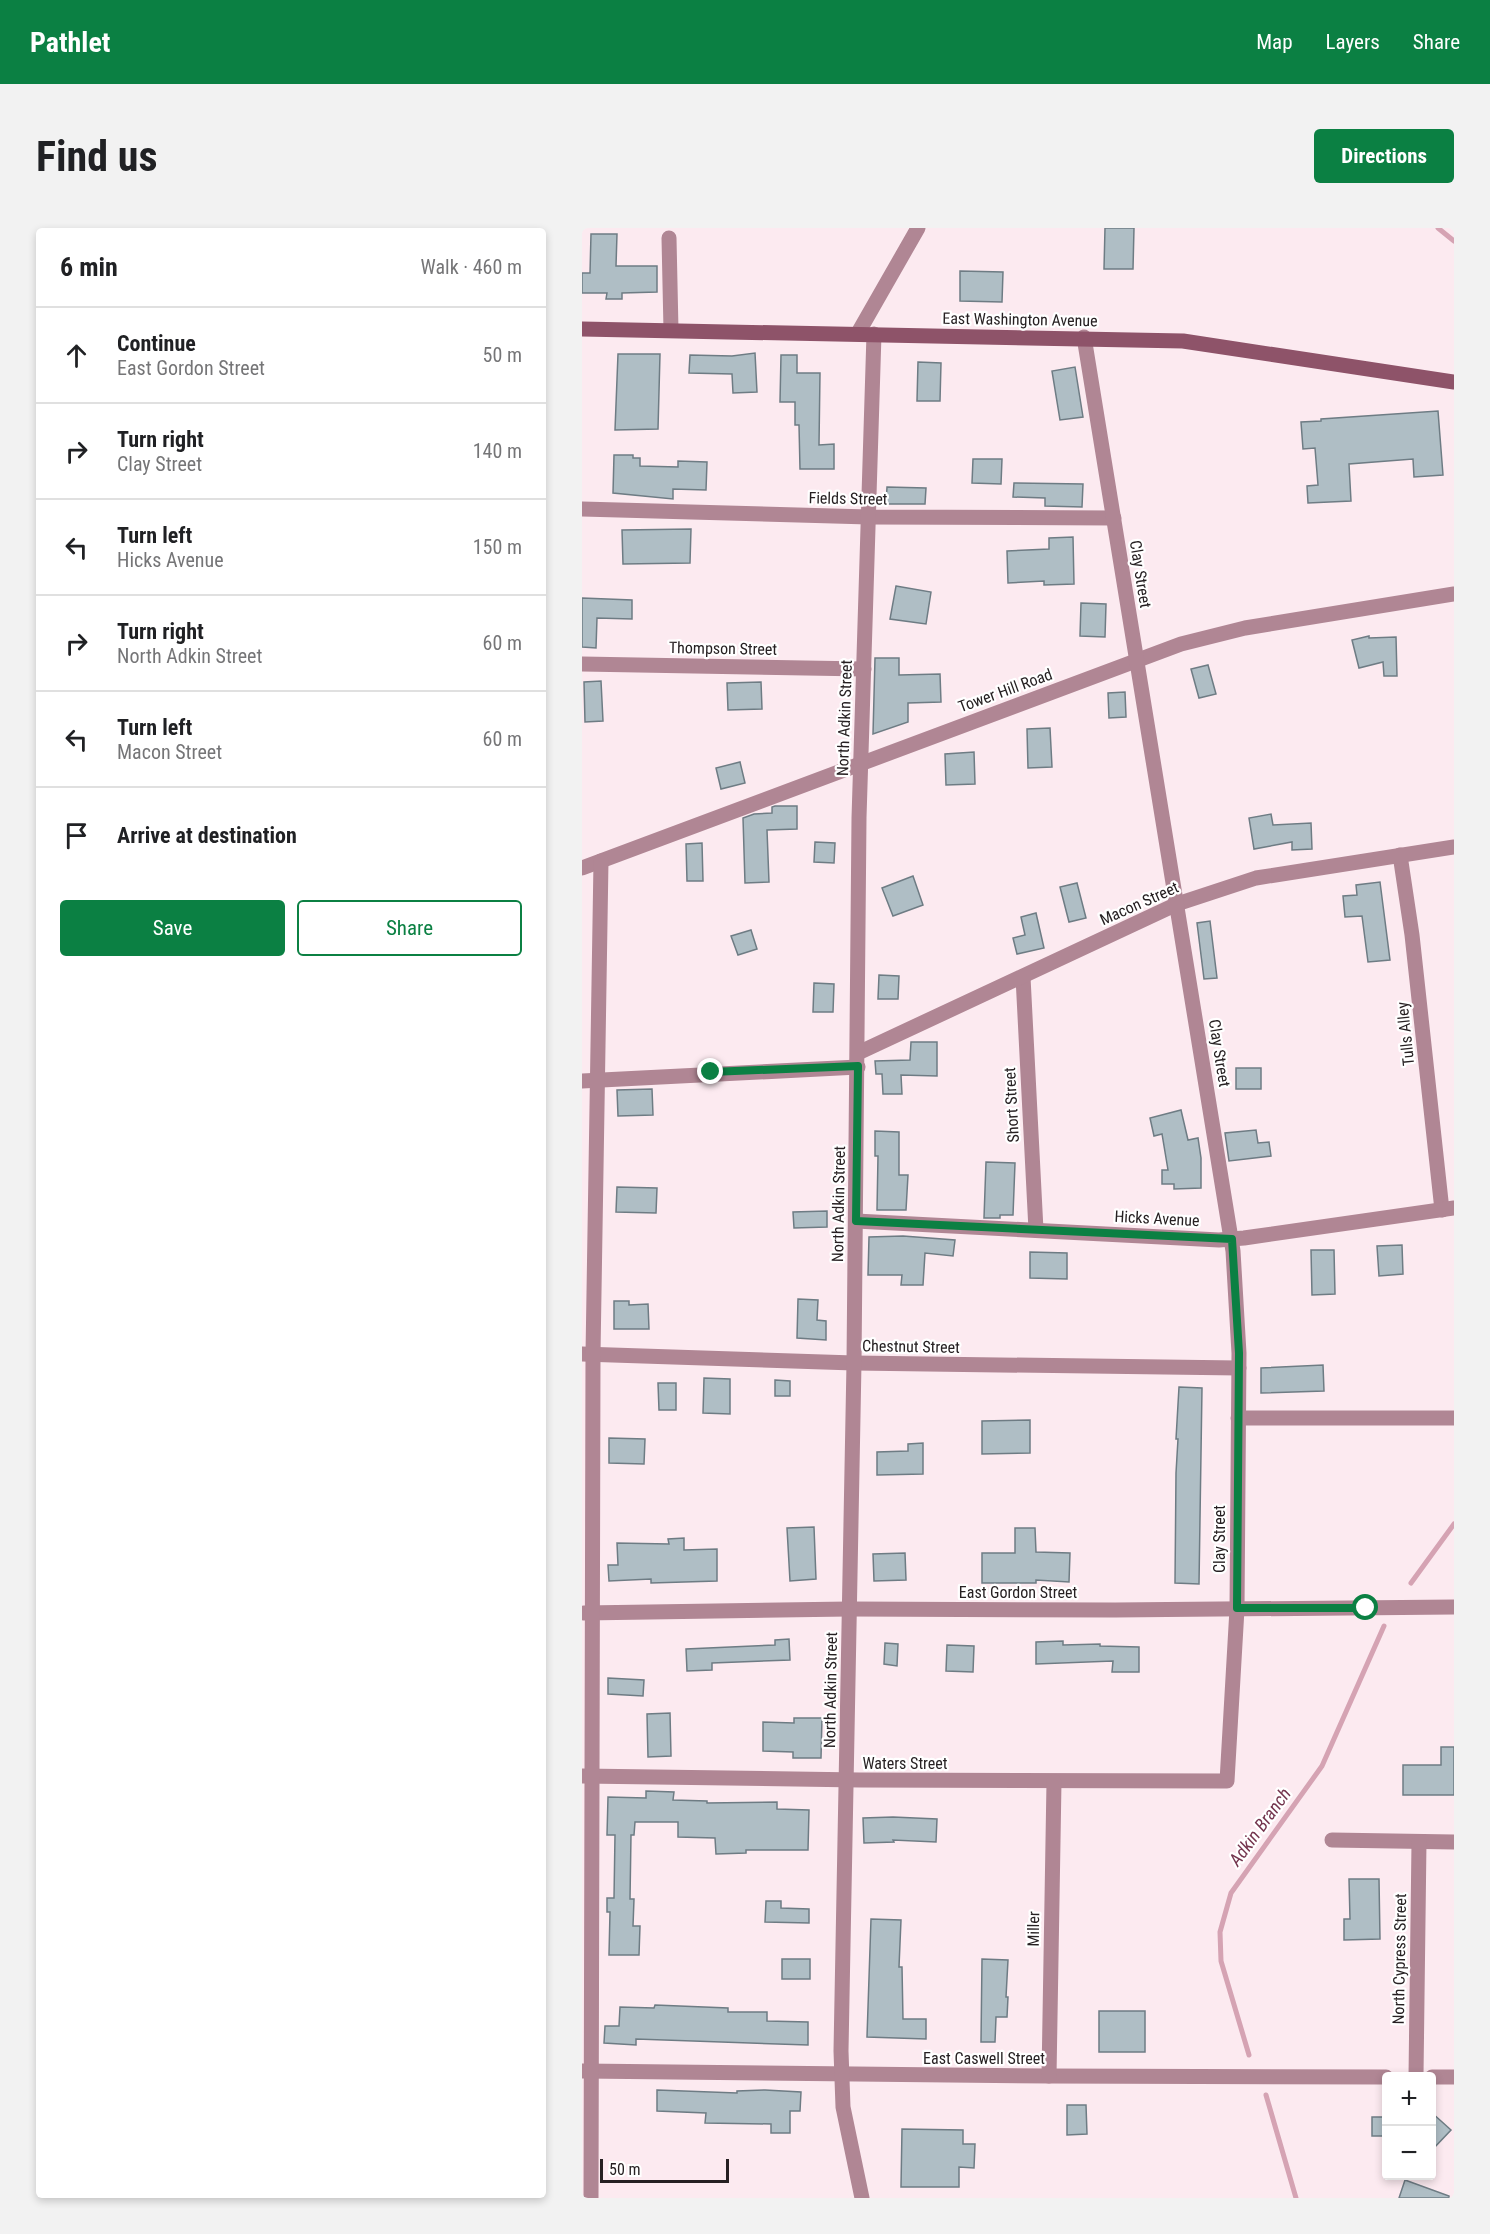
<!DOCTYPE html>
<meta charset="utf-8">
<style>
:root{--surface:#fff;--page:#f2f2f2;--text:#202124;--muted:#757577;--line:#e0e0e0;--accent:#0b8043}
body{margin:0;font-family:"Roboto Condensed",sans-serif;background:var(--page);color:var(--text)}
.controls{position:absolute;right:18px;bottom:18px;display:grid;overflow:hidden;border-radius:6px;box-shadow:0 3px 9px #0003}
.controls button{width:54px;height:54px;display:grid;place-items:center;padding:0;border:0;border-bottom:2px solid var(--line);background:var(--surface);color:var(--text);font:30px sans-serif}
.scale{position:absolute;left:18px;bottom:15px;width:129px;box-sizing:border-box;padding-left:6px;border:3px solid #262022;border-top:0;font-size:16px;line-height:21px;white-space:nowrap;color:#262022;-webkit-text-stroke:4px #fff;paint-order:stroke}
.stop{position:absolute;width:18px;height:18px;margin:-14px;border:4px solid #0b8043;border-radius:50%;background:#fff}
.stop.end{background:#0b8043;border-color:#fff;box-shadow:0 2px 6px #0008}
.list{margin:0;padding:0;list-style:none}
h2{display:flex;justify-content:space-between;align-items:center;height:78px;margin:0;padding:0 24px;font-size:26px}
h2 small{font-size:20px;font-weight:400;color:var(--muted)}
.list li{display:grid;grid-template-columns:39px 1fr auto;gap:18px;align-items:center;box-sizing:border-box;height:96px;padding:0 24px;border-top:2px solid var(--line)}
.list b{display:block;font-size:22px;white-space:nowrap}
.list p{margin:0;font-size:20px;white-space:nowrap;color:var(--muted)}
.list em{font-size:20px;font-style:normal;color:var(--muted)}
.actions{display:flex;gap:12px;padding:18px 24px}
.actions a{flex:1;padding:14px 0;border:2px solid var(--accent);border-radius:6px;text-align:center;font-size:21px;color:var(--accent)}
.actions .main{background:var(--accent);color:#fff}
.icon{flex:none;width:33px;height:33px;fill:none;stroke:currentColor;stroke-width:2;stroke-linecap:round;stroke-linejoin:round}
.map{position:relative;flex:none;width:872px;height:1970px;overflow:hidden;border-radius:6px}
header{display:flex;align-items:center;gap:36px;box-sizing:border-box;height:84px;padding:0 30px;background:var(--accent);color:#fff}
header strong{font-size:28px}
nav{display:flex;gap:33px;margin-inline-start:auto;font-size:21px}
.intro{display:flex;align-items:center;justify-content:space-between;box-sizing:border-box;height:144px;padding:0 36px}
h1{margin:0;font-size:42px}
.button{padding:15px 27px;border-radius:6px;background:var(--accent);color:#fff;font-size:21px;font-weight:700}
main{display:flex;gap:36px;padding:0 36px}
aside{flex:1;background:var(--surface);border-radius:6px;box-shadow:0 3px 9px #0003}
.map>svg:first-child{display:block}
</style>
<header>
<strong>Pathlet</strong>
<nav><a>Map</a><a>Layers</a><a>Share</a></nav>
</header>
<div class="intro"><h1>Find us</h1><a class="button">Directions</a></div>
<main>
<aside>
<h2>6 min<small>Walk · 460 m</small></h2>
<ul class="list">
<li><svg class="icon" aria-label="ahead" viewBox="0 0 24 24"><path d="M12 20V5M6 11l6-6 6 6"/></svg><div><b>Continue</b><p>East Gordon Street</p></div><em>50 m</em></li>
<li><svg class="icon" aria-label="right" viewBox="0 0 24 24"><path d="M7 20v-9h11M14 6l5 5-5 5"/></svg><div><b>Turn right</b><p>Clay Street</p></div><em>140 m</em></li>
<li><svg class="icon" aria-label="left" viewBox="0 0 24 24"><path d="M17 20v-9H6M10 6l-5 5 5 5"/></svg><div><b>Turn left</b><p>Hicks Avenue</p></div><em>150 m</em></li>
<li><svg class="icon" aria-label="right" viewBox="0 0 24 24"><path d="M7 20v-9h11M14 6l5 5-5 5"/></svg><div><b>Turn right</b><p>North Adkin Street</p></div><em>60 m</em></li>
<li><svg class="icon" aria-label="left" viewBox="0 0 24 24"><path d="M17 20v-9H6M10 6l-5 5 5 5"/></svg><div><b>Turn left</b><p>Macon Street</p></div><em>60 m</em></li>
<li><svg class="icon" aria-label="arrive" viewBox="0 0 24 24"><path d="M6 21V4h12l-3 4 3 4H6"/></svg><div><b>Arrive at destination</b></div></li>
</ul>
<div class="actions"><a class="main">Save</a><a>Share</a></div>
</aside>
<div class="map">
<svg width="872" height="1970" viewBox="0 0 872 1970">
<rect width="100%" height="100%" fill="#fceaf0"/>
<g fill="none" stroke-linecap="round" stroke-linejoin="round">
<g stroke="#d5a3b3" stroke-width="5">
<polyline points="856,0 872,13"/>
<polyline points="829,1355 872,1296"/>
<polyline points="667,1827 639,1733 638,1704 649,1665 740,1538 802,1398"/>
<polyline points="684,1867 714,1970"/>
</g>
</g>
<g fill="#afbec5" stroke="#6e7c84" stroke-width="1.5">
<polygon points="523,0 552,0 551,41 522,41"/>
<polygon points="9,6 35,6 34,38 75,38 75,64 40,65 40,71 24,71 25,65 0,65 0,45 8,45"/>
<polygon points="378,43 421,44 420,74 378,73"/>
<polygon points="173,125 175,164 151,165 150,146 107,145 108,127 150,128"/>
<polygon points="36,126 78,126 76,201 33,202"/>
<polygon points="199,127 215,127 215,145 238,145 237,217 252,216 252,241 218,241 217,197 213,197 213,174 198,174"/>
<polygon points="336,134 359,135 358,173 335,173"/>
<polygon points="493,139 501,189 478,192 470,143"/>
<polygon points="856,183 861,247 832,249 831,231 767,236 769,273 726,275 725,258 736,257 733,220 721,221 719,194 739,193 739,191"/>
<polygon points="32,227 51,227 51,230 58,230 58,238 96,239 96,233 125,234 124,262 91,261 91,271 31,265"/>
<polygon points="391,231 420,231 419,256 390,255"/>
<polygon points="432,255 501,256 500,279 463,278 463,270 431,269"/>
<polygon points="305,259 344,260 343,276 304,276"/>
<polygon points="109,301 108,335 41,336 40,302"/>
<polygon points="491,309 492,356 462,357 462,353 426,355 425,323 467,321 467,310"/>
<polygon points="314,358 349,364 344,396 308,391"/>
<polygon points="0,370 50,372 50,391 15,390 14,420 0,419"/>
<polygon points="499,375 524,376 523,409 498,408"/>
<polygon points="787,408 787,410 814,409 815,448 802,448 801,434 777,440 770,412"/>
<polygon points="293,430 317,430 317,447 358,446 359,474 326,475 326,494 291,506"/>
<polygon points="626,437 634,466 617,470 609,441"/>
<polygon points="19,453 21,493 3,494 2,454"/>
<polygon points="179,454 180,481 146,482 145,455"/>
<polygon points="543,464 544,489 527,490 526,465"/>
<polygon points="468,500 470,539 446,540 445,501"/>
<polygon points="392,524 393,556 364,557 363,526"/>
<polygon points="158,534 163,555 139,561 134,540"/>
<polygon points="193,578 215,578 215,601 185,602 187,654 163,655 161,590 172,586 190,585 190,579"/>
<polygon points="689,586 691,597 729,595 730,621 710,622 710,614 672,621 667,590"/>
<polygon points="233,614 253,615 252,635 232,634"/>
<polygon points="120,615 121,653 105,653 104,616"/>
<polygon points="331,648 341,677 311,688 300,660"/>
<polygon points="798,654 808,732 786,734 780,688 763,689 761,668 775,667 774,657"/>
<polygon points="495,655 504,690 487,694 478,659"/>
<polygon points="454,685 462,720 435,726 431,710 443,707 439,689"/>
<polygon points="628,693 635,750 622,751 615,695"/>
<polygon points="169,702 175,721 156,727 149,708"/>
<polygon points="297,747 317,748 316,771 296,771"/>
<polygon points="232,755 252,756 251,784 231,784"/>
<polygon points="329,814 355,814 355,848 319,847 320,866 301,866 300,846 294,846 293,833 328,832"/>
<rect x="654" y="840" width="25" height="21"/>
<polygon points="70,861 71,887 36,888 35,862"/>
<polygon points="599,882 606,912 616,910 619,930 619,960 592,961 592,956 580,956 580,942 586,942 580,906 572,908 568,890"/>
<polygon points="674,902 676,915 687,914 689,928 647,933 643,905"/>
<polygon points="293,903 317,904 317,947 326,947 324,982 295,982 296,928 293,928"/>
<polygon points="404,934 433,935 431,987 418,987 418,990 402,990"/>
<polygon points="35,959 75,960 74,985 34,984"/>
<polygon points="245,983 245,999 212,1000 211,984"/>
<polygon points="321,1008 373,1012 371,1028 343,1025 341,1057 319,1057 320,1047 286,1047 287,1009"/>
<polygon points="820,1017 821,1046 797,1048 795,1018"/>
<polygon points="729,1022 752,1022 753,1066 730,1067"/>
<polygon points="448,1024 485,1025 485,1051 448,1050"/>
<polygon points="216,1071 236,1072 235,1092 244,1093 244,1112 215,1110"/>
<polygon points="32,1073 47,1073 47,1077 66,1076 67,1101 32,1101"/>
<polygon points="741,1137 742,1163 679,1165 679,1140"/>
<polygon points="122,1150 148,1151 148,1186 121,1185"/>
<polygon points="193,1152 208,1153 208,1168 193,1168"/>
<polygon points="76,1155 94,1155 94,1182 77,1182"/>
<polygon points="597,1159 620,1160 617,1356 593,1355 594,1245 596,1211 594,1211"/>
<polygon points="448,1192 448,1225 400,1226 400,1193"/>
<polygon points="27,1210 63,1211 62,1236 27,1235"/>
<polygon points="341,1215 341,1246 295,1247 295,1224 326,1223 326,1216"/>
<polygon points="232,1299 234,1351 208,1353 205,1300"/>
<polygon points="433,1300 453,1300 454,1324 488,1325 487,1354 454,1352 454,1355 400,1355 400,1325 433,1325"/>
<polygon points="102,1310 102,1322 135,1321 135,1353 69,1355 69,1351 27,1353 26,1337 36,1337 35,1315 87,1316 86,1311"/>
<polygon points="323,1325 324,1352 292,1353 291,1326"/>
<polygon points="207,1411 208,1432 130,1435 130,1442 105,1443 104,1421 193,1417 193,1412"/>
<polygon points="481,1413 481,1417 518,1416 518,1418 557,1419 557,1444 530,1444 531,1433 454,1436 454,1414"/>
<polygon points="303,1415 316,1416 315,1438 302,1436"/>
<polygon points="365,1417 392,1418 391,1444 364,1443"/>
<polygon points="26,1450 62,1452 61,1468 26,1466"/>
<polygon points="88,1485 89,1528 66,1529 65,1486"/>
<polygon points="212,1490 240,1490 239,1530 211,1530 211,1524 181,1523 181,1494 212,1495"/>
<polygon points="859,1519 872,1519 872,1567 821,1567 821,1537 859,1537"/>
<polygon points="64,1563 92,1564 91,1572 125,1573 125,1575 195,1574 195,1581 227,1582 226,1622 164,1622 164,1625 134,1626 133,1610 96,1609 96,1594 53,1594 52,1607 49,1607 48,1671 52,1671 51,1698 58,1698 57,1727 27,1727 28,1684 25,1684 25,1670 32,1670 33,1607 25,1607 26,1569 64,1570"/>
<polygon points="311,1589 355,1591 354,1614 311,1612 312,1614 282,1615 281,1590"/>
<polygon points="767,1651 797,1651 798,1711 762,1712 762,1691 768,1691"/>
<polygon points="184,1673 199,1673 199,1680 227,1681 227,1695 183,1694"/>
<polygon points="289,1691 319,1692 317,1739 320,1739 321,1791 344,1791 344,1811 285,1809"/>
<rect x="200" y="1731" width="28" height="20"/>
<polygon points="400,1731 426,1732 424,1769 426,1769 425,1789 414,1789 413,1814 399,1814"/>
<polygon points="73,1777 146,1780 146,1784 185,1784 185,1793 226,1794 226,1817 54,1811 54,1817 22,1815 23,1798 37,1798 38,1779 72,1780"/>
<rect x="517" y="1783" width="46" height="41"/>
<polygon points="75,1862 155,1865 155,1863 183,1862 219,1864 218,1883 208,1883 208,1905 189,1905 189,1896 123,1895 124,1885 75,1883"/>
<polygon points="485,1877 504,1877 505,1906 485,1907"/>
<polygon points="849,1884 869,1902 849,1923"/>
<rect x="790" y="1889" width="14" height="19"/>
<polygon points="320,1901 381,1902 381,1916 393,1916 392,1940 377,1939 377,1959 319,1959"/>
<polygon points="823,1952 867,1968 867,1970 817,1970"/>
</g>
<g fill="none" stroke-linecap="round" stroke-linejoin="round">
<g stroke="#b08694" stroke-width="15">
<polyline points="87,10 89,102"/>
<polyline points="276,105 336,0"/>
<polyline points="0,281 287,289 532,290"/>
<polyline points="0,436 282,441"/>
<polyline points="818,627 830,707 860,982"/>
<polyline points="0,640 599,416 663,400 872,366"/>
<polyline points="441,749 454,1002"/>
<polyline points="276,825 595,676 674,650 872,619"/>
<polyline points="0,853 276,839"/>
<polyline points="274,993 637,1012 662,1010 872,980"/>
<polyline points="0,1126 272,1135 657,1140"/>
<polyline points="656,1190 872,1190"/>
<polyline points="2,1385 267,1381 533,1382 872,1379"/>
<polyline points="0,1548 278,1552 645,1553 655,1381 657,1125 651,1023 502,109"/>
<polyline points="750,1612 872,1614"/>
<polyline points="1,1843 467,1848 804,1849"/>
<polyline points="467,1848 472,1554"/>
<polyline points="834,1848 837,1614"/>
<polyline points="850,1849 872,1849"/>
<polyline points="9,1970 11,1126 19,633"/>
<polyline points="280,1970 261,1879 259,1823 272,1135 277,590 292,106"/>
</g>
<polyline stroke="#8e5369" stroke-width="15" points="0,101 601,113 872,154"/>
</g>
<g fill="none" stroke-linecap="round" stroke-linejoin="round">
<polyline stroke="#0b8043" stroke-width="8" points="129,844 276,838 274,993 650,1011 657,1125 655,1380 784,1380"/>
</g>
<g text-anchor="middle" stroke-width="4.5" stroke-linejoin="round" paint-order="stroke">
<g font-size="16" fill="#262022" stroke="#fff">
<text transform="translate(438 91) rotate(1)" y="6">East Washington Avenue</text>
<text transform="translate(266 270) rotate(1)" y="6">Fields Street</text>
<text transform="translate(559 346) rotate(81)" y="6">Clay Street</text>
<text transform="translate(141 420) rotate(1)" y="6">Thompson Street</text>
<text transform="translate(423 462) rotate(-20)" y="6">Tower Hill Road</text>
<text transform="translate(262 490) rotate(-88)" y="6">North Adkin Street</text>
<text transform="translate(557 675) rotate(-24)" y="6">Macon Street</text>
<text transform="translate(823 806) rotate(-96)" y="6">Tulls Alley</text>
<text transform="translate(638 825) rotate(81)" y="6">Clay Street</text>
<text transform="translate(429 877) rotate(-93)" y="6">Short Street</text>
<text transform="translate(256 976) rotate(-89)" y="6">North Adkin Street</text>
<text transform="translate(575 990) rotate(3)" y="6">Hicks Avenue</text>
<text transform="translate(329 1118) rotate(1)" y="6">Chestnut Street</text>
<text transform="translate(637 1311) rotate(-90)" y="6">Clay Street</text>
<text x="436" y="1370">East Gordon Street</text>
<text transform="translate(248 1462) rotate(-89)" y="6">North Adkin Street</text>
<text x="323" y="1541">Waters Street</text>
<text transform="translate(451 1701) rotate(-89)" y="6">Miller</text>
<text transform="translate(817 1731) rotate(-89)" y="6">North Cypress Street</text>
<text x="402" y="1836">East Caswell Street</text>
</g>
<g font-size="18" font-style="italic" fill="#74354e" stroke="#fff">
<text transform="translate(678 1599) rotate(-54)" y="6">Adkin Branch</text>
</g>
</g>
</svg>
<div class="controls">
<button>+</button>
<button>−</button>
</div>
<div class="scale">50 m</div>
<div class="stop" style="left:784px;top:1380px"></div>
<div class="stop end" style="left:129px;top:844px"></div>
</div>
</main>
